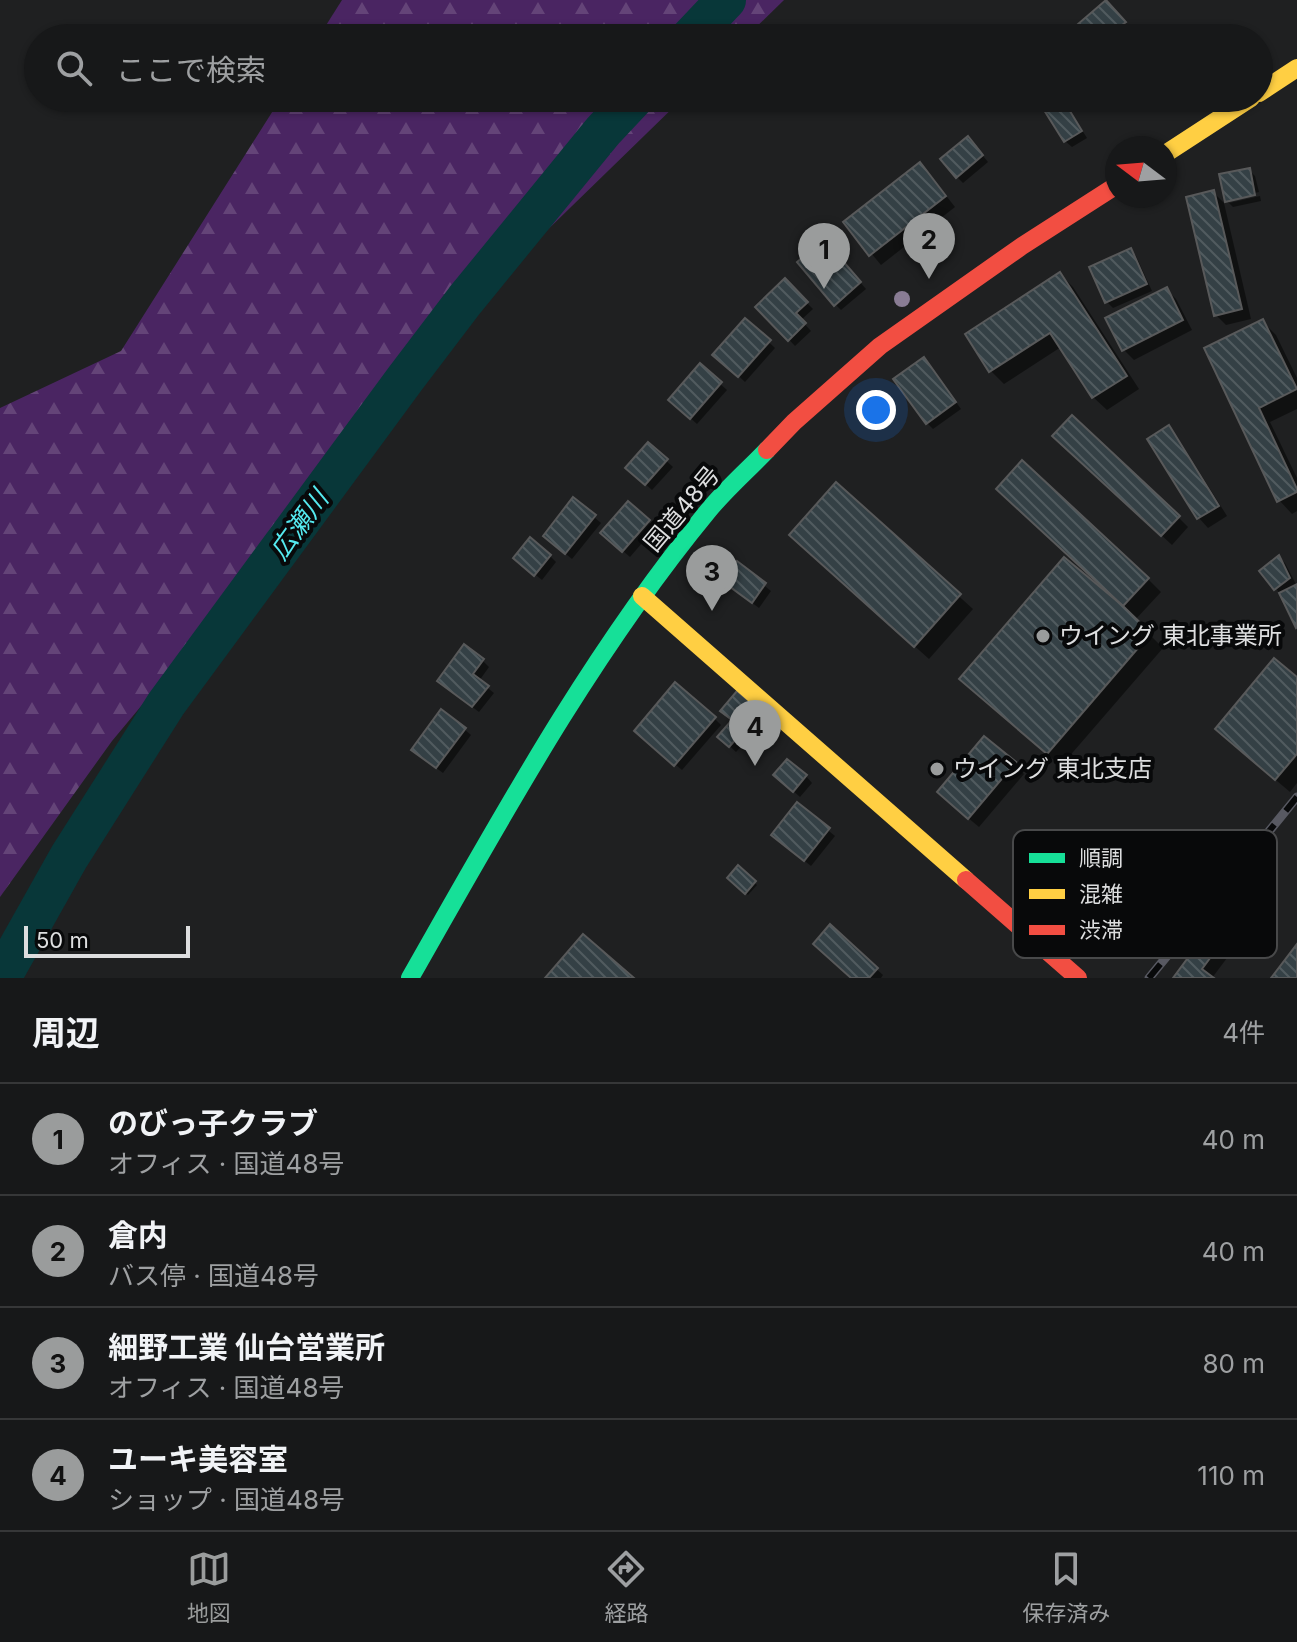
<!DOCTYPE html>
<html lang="ja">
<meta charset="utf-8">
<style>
:root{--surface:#171819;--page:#202122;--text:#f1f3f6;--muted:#9ea0a2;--line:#363738;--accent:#9a9c9c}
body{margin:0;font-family:Inter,"Noto Sans JP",sans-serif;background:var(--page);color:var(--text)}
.compass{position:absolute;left:1105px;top:136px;width:72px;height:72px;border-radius:50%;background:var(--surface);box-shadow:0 2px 6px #0004;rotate:286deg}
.scale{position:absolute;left:24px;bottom:20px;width:166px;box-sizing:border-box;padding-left:8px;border:4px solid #dddedf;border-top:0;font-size:22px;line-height:28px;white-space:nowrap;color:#dddedf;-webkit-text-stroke:6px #08090a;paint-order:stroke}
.you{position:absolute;left:876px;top:410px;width:28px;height:28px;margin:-20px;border:6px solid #fff;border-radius:50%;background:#1a73e8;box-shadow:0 0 0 12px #1a73e833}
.badge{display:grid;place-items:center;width:52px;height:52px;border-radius:50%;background:var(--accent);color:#111;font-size:26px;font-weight:700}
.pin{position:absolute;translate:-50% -66px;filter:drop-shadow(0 2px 4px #0008)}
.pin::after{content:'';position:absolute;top:42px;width:28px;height:24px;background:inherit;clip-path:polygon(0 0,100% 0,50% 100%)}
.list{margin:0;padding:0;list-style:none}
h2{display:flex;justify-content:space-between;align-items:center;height:104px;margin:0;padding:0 32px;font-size:34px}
h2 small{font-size:26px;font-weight:400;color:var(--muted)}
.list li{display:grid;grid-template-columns:52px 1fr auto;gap:24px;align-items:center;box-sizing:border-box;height:112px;padding:0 32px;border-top:2px solid var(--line)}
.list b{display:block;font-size:30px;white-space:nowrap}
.list p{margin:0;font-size:26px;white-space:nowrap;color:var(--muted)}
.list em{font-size:26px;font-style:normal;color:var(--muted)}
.icon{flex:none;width:44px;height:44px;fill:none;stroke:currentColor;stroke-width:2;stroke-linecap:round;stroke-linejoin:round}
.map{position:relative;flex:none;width:1297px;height:978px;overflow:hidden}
.search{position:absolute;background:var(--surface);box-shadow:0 2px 6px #0004;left:24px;right:24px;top:24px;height:88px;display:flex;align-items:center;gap:20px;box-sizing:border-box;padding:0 28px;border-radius:44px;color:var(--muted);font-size:30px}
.sheet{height:552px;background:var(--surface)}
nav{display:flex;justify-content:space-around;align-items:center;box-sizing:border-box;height:112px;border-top:2px solid var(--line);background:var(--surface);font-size:22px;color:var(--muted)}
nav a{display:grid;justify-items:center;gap:4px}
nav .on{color:var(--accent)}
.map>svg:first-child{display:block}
</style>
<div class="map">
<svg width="1297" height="978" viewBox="0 0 1297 978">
<defs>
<pattern id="forest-firs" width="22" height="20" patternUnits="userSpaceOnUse" patternTransform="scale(2)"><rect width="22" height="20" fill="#4a2562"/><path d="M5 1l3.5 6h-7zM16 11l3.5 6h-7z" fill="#644478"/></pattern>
<pattern id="building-back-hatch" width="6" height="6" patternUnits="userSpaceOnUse" patternTransform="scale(2)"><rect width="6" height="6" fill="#344045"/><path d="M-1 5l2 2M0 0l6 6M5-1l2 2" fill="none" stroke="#515b5f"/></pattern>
</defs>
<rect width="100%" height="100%" fill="#1f2021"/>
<g fill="url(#forest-firs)">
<polygon points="342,0 784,0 745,38 318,38"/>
<polygon points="281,98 683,98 497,279 112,741 0,897 0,408 121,351"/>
</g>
<g fill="#0007">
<polygon points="1113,9 1131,29 1119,38 1093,38"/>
<polygon points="1050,98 1062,98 1063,100 1087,138 1072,147 1065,141"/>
<polygon points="974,145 988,162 963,183 957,177"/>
<polygon points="1249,170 1255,176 1259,192 1229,199 1229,203 1227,201"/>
<polygon points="929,174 955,207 881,265 846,223"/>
<polygon points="1214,193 1224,203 1251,319 1226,325 1216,315"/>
<polygon points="1260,196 1261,201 1233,207 1229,203"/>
<polygon points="830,248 866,289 841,310 835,304"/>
<polygon points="1130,250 1136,256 1152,291 1113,308 1107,302"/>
<polygon points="1060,274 1073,287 1139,389 1107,410 1093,397 1061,347 1004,384 991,371"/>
<polygon points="785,281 813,309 801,320 811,331 795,346 758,307"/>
<polygon points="1166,289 1176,299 1192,330 1134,360 1124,350"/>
<polygon points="745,320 775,348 745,382 715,354"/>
<polygon points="1263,322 1276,335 1297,378 1297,409 1270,422 1297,478 1297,511 1292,514 1279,500 1207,349"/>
<polygon points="700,366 727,390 697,424 677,406"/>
<polygon points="930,366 961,409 933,429 927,423"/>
<polygon points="1169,428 1178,438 1227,516 1208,528 1199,518"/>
<polygon points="649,445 673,467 652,490 634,474"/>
<polygon points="1065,446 1178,517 1188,527 1172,545"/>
<polygon points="836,485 973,609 929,659 805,548"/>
<polygon points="574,500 601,523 572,559 551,542"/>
<polygon points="628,504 655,528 630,557 609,539"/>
<polygon points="550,556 556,562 542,580 522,564"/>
<polygon points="1279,557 1285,563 1297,586 1297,626 1282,596 1262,571"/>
<polygon points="737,564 771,591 759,608 731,587"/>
<polygon points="1148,579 1161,592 1135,620 1163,648 1061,766 975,692 1104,587"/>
<polygon points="483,661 489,667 479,681 494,693 479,712 446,687"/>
<polygon points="1297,679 1297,783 1290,792 1231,742"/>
<polygon points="738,694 766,719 736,752 720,737 734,721"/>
<polygon points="714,718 721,725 682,770 643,738"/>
<polygon points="464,729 471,735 443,773 420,756"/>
<polygon points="985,738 1024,774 979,827 949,802"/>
<polygon points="806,776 812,783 800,797 782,781"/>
<polygon points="797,805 835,836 811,866 780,841"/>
<polygon points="738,868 757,885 748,895 729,878"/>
<polygon points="830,927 883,975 881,978 854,978"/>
<polygon points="1229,932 1239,942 1212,978 1176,978"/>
</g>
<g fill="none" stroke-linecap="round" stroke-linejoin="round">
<g stroke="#083739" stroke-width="40">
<polyline points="690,38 726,0"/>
<polyline points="1,978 69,857 166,704 405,379 465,300 603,131 634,98"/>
</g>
</g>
<g fill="url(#building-back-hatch)" stroke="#58595a" stroke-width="2">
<polygon points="1106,0 1126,22 1105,38 1091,38 1078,24"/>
<polygon points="1046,98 1062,98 1082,131 1064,142 1039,102"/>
<polygon points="968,136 983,155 956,178 940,159"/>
<polygon points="920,162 946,196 869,256 843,222"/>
<polygon points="1250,168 1255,195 1225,202 1219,174"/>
<polygon points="1214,190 1242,309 1214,316 1186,197"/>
<polygon points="824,239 861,282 834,306 797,262"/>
<polygon points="1131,248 1147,284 1105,303 1089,267"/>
<polygon points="1060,272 1127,376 1092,398 1050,333 989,372 965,334"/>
<polygon points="785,278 808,302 796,313 806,323 788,341 755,307"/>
<polygon points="1167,287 1183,320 1122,351 1105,318"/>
<polygon points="745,318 771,340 738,377 712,355"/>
<polygon points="1263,319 1297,389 1259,408 1297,489 1297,492 1277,502 1204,348"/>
<polygon points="924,357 956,402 926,424 893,379"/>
<polygon points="700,363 722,382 690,419 668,400"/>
<polygon points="1072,415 1180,516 1161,536 1052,436"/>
<polygon points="1169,425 1219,506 1197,519 1147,439"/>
<polygon points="648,442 668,459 645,485 625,468"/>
<polygon points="1022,460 1149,578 1123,606 996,489"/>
<polygon points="836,482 961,594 914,647 789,535"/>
<polygon points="573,497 596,515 565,554 543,536"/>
<polygon points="628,501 650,520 622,552 600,533"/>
<polygon points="530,537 551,555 534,576 513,558"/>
<polygon points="1279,555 1290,578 1274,590 1259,571"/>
<polygon points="1064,557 1123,606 1151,633 1047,754 959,679"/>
<polygon points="737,561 766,583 752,603 722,581"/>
<polygon points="1297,584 1297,627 1296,628 1279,593"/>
<polygon points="464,644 484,659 473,674 489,686 472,707 437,681"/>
<polygon points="1274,658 1297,677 1297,754 1275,780 1215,729"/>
<polygon points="675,682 716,717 674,766 634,731"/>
<polygon points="737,691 761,711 729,747 717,737 732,720 720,711"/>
<polygon points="441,709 466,728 436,768 411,750"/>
<polygon points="984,736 1016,762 968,819 937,792"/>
<polygon points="787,759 807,775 793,792 773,775"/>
<polygon points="797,802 830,828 804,861 771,835"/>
<polygon points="738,865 756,881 745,894 727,878"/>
<polygon points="1216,920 1230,931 1202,969 1214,978 1173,978"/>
<polygon points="830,924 878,968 869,978 851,978 813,944"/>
<polygon points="583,934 634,978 545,978"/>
<polygon points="1297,944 1297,978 1271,978"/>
</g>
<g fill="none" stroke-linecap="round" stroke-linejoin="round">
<path stroke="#16e098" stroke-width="18" d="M 410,978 C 501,818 591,653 708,511 C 726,489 748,470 767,450"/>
<g stroke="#ffcf43" stroke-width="18">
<polyline points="1259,93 1297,68"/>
<polyline points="1165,154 1251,98"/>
<polyline points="642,596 966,880"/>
</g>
<g stroke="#f24e42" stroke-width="18">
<polyline points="767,450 794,422 880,346 1022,246 1117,185"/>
<polyline points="966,880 1078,978"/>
</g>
<defs>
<polyline id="rail" points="1149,978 1297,797"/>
</defs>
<use href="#rail" stroke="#585962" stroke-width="9"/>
<use href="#rail" stroke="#08090a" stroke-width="6" stroke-dasharray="18" stroke-linecap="butt"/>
</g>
<circle fill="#897c94" cx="902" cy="299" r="8"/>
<g fill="#9a9c9c" stroke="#08090a" stroke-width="3">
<circle cx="1043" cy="636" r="8"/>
<circle cx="937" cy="769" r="8"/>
</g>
<g text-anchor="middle" stroke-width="8" stroke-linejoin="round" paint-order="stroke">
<g font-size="24" fill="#dddedf" stroke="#08090a">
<text transform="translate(682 509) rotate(-50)" y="8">国道48号</text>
</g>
<g font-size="24" fill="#dddedf" stroke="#08090a" text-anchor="start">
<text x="1059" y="644">ウイング 東北事業所</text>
<text x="953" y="777">ウイング 東北支店</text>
</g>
<g font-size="26" font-style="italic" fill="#55e9ef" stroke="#08090a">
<text transform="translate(299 525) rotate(-54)" y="9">広瀬川</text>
</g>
</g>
<rect x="1013" y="830" width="264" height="128" rx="12" fill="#08090a" stroke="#48494a" stroke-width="2"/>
<rect x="1029" y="853" width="36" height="10" fill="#16e098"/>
<rect x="1029" y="889" width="36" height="10" fill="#ffcf43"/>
<rect x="1029" y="925" width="36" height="10" fill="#f24e42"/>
<g font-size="22" fill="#dddedf">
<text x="1079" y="866">順調</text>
<text x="1079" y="902">混雑</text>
<text x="1079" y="938">渋滞</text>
</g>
</svg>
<svg class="compass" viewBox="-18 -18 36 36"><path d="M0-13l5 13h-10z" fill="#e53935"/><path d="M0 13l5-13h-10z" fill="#9ea0a2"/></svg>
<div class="scale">50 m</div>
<div class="you"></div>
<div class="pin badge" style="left:824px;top:289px">1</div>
<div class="pin badge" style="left:929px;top:279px">2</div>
<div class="pin badge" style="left:712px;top:611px">3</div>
<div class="pin badge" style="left:755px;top:766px">4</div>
<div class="search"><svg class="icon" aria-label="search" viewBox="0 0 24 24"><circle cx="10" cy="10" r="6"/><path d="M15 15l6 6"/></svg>ここで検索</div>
</div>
<section class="sheet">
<h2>周辺<small>4件</small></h2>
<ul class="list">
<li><span class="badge">1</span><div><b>のびっ子クラブ</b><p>オフィス · 国道48号</p></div><em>40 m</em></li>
<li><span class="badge">2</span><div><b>倉内</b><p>バス停 · 国道48号</p></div><em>40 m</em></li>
<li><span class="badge">3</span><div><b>細野工業 仙台営業所</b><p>オフィス · 国道48号</p></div><em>80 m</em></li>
<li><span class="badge">4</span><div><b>ユーキ美容室</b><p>ショップ · 国道48号</p></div><em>110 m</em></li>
</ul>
</section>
<nav>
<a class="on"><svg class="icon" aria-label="map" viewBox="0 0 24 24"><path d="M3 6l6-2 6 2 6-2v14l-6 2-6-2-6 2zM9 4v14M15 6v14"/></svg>地図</a>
<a><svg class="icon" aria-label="directions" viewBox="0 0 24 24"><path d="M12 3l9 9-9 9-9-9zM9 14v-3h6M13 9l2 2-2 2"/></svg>経路</a>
<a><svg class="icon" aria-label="saved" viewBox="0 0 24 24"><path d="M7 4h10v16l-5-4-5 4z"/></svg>保存済み</a>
</nav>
